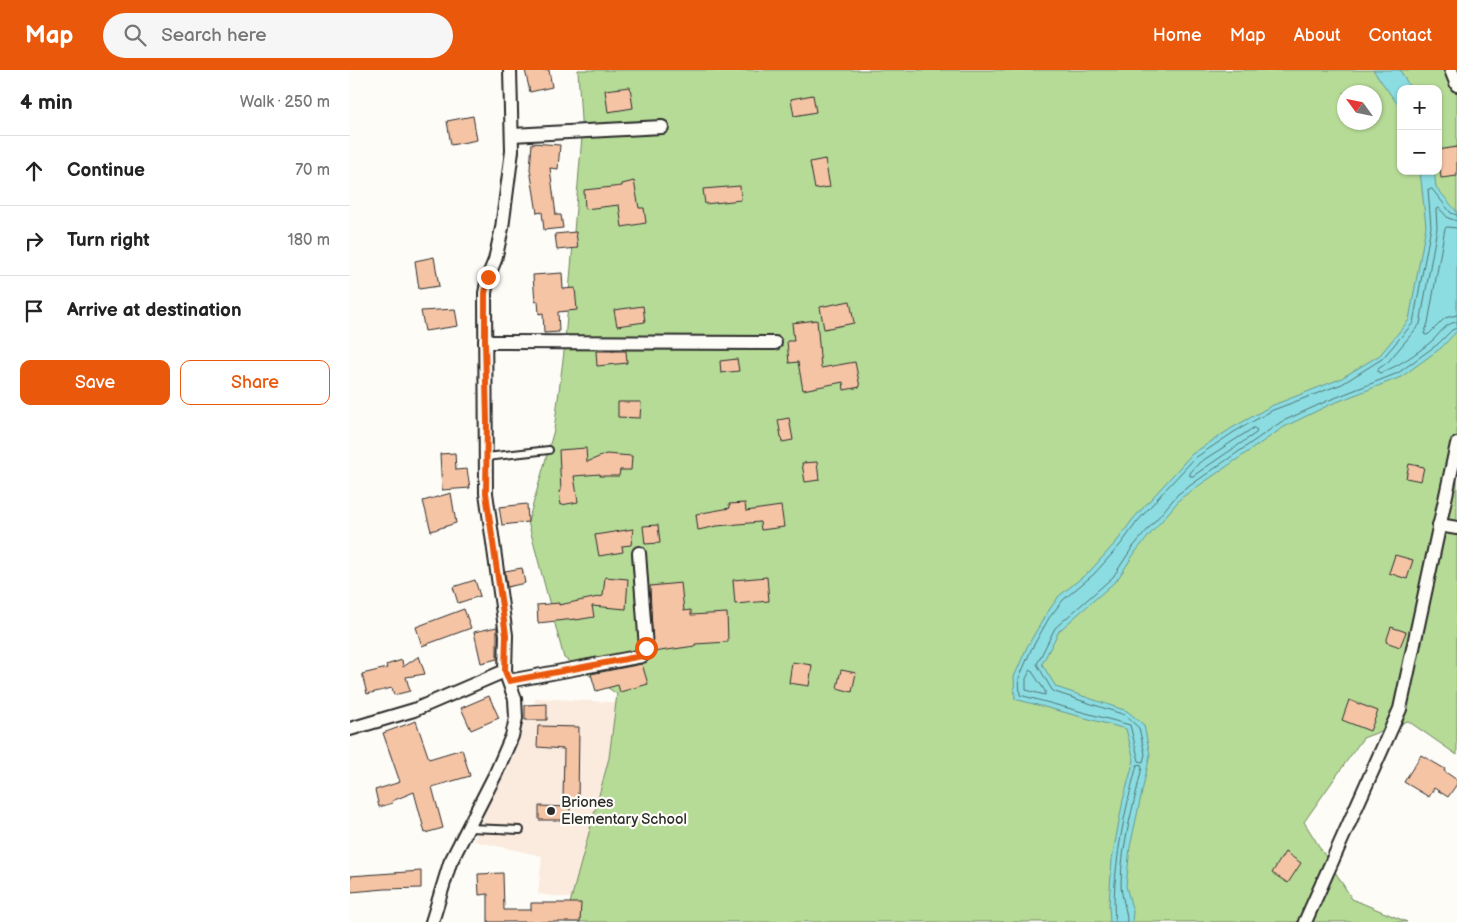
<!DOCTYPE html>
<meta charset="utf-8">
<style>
:root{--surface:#fff;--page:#f6f6f6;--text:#222;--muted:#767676;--line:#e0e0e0;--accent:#ea580c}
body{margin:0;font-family:"Balsamiq Sans",sans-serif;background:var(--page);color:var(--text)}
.controls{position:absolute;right:15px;top:15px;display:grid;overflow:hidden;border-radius:10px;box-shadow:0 1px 4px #0004}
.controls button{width:45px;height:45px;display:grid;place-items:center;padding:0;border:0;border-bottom:1px solid var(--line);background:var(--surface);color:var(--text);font:25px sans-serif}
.compass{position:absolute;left:987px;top:15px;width:45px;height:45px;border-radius:50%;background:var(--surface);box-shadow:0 1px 4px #0004;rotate:303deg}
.stop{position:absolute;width:15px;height:15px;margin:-11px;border:4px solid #ea580c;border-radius:50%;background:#fff}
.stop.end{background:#ea580c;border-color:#fff;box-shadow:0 1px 5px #0008}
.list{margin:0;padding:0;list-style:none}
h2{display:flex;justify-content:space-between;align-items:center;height:65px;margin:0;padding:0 20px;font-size:21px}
h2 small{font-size:16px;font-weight:400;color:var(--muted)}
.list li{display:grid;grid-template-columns:32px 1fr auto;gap:15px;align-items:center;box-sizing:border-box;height:70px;padding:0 20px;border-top:1px solid var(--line)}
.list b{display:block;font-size:19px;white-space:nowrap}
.list em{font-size:16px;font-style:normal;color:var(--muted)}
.actions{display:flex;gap:10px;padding:15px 20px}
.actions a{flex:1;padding:11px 0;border:1px solid var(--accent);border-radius:10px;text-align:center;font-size:18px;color:var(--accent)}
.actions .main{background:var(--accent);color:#fff}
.icon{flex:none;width:28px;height:28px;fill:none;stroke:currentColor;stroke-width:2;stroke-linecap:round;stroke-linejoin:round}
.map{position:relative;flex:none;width:1107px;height:852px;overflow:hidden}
header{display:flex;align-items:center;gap:30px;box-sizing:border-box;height:70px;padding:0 25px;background:var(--accent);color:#fff}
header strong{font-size:24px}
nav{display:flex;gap:28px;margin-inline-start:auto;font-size:18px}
.search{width:350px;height:45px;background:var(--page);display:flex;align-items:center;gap:12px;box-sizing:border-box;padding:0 18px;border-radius:28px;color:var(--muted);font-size:19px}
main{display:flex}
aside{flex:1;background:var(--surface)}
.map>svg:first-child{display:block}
</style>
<header>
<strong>Map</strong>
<div class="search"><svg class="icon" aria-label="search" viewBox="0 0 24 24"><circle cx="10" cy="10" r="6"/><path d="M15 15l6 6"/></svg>Search here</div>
<nav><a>Home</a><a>Map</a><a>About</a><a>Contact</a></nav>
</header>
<main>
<aside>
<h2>4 min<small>Walk · 250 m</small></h2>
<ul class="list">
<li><svg class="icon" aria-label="ahead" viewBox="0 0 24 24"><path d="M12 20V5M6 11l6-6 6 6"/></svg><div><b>Continue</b></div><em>70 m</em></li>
<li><svg class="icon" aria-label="right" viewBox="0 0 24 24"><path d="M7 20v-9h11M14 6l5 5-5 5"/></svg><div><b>Turn right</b></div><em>180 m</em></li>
<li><svg class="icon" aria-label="arrive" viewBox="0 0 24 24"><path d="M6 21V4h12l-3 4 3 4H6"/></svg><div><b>Arrive at destination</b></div></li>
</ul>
<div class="actions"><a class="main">Save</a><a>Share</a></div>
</aside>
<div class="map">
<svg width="1107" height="852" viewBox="0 0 1107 852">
<rect width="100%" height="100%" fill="#fdfcf7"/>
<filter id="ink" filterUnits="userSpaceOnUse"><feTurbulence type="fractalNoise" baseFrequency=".02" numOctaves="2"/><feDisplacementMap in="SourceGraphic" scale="10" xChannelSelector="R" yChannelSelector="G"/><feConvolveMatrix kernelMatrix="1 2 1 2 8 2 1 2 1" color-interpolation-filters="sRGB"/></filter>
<g filter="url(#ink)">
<polygon fill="#fbebde" points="186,628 279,633 255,833 188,824 192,786 124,771 147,711"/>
<path fill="#b6db96" stroke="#708360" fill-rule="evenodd" d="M 228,0 L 1107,0 L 1107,685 L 1058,651 L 1013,668 L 954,752 L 1002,829 L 1057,852 L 215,852 L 259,688 L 267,624 L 214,588 L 178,452 L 204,360 L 214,282 L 232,66 ZM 1051,19 L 1088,19 L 1088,101 L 1051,101 ZM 994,22 L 1024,22 L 1024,52 L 994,52 Z"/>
<g fill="#8bdde1" stroke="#659698">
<polygon points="1023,0 1050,0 1061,19 1051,19 1051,39"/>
<polygon points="1070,101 1084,101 1086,117 1107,142 1107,261 1091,278 1051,307 979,335 934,357 831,428 786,481 767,510 709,561 692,594 706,617 777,641 794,655 800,685 780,777 776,816 783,842 782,852 760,852 759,834 762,789 773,730 784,690 776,659 665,629 664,607 677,577 695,546 709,526 740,501 767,471 783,449 842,384 882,358 921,336 990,309 1030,285 1059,250 1076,156"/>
</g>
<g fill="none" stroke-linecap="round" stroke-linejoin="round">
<g stroke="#517274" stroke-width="1">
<polyline points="1107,145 1101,143 1082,119 1078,119 1081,157 1063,253 1032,289 992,314 923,340 884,362 845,388 814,421 787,452 771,474 744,504 713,530 699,548 681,580 669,608 670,625 780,655 789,691 793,692 795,684 789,658 775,645 705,622 702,620 687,594 705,558 763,507 782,478 828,424 931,352 977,331 1048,303 1088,274 1102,260 1107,258"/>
<path d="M 1107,151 L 1098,148 L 1089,138 L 1086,139 L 1087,158 L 1070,254 L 1038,292 L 1028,299 L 1028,302 L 1030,303 C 1049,296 1066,284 1082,271 C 1090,264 1095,253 1107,252"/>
<polyline points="1107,158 1097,157 1095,158 1078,253 1074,264 1076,265 1079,264 1095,248 1107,245"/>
<polygon points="904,358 907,360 906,363 843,406 840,406 840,403 849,393"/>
<polygon points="681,600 695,621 695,625 676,620 676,609"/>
<path d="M 765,852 C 765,846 764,839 764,833 C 765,786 775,740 787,695 L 790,694 L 792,697 C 784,735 771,775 771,814 C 771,827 777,839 777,852"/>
</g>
</g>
<g fill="#f5c4a5" stroke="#2b2b2b">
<polygon points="175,0 199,0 202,17 180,22"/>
<polygon points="280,17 283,38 258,42 255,20"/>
<polygon points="463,25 466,42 444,46 441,29"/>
<polygon points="123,46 127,70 101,75 97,51"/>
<polygon points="182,73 210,75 208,99 200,98 206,145 211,145 213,158 194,160 192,142 187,143 180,99"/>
<polygon points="1107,77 1107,106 1091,108 1088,80"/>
<polygon points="475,89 480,117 465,119 460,92"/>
<polygon points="284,111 289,138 294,138 296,153 272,157 269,135 235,139 234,120 272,116 272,114"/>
<polygon points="390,116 391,130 355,134 353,119"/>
<polygon points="226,162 228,178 207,180 205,164"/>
<polygon points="84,187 89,216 69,219 65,191"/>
<polygon points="212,203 213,219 225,218 227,240 208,242 209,262 194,263 193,243 189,244 188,231 185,232 183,205"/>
<polygon points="500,231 504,253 474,259 470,237"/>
<polygon points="293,236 295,252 267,256 264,240"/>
<polygon points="105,239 108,256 75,261 71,241"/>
<polygon points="467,250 471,298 505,292 510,317 494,320 493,312 453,320 448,292 439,293 437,271 444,271 442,253"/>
<polygon points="246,281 276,281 277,293 247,296"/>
<polygon points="387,289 389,301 371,303 370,291"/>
<polygon points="268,332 291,332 290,348 268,347"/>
<polygon points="439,348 443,370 432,372 428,350"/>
<polygon points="236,378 237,392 256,384 282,386 281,400 270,400 269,406 250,406 250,404 224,406 228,432 211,435 209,421 211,421 209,380"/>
<polygon points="105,383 106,400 117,399 120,418 92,420 90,384"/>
<polygon points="467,392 469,410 455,412 452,393"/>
<polygon points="1059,394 1074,397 1071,411 1056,408"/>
<polygon points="101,423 106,453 81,461 73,431"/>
<polygon points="395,433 396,441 431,436 434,457 411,460 410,452 367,456 348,460 346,444 380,438 379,434"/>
<polygon points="177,434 178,452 152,455 149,437"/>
<polygon points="308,455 310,473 295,474 293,456"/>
<polygon points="283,459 281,475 272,476 273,482 249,486 245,465"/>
<polygon points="1045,485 1063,490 1057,509 1039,503"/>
<polygon points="172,498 175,513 157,517 155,501"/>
<polygon points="255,507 278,509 276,539 242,536 244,547 226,550 225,549 188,553 187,535 209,533 209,535 253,526"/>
<polygon points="417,507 419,531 385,534 383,510"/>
<polygon points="125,510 130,526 108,533 103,517"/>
<polygon points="331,513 334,541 341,540 341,545 377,543 378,572 345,574 345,576 303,582 300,516"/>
<polygon points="114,539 121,558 72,576 66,557"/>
<polygon points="147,557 147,589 131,593 124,562"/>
<polygon points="1041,557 1056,562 1050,577 1036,572"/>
<polygon points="69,586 75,604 56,607 60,621 44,625 42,618 17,624 12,604 37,598 36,595 52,590 53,597"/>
<polygon points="442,592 462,595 459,616 439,613"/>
<polygon points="292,594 298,614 270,622 268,615 246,621 241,604"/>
<polygon points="491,600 506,603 502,622 487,618"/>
<polygon points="139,626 149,648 121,660 111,638"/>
<polygon points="999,630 1028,641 1020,661 992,650"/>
<polygon points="197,634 197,650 175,650 175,635"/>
<polygon points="66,651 79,689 112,679 120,706 82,717 93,758 75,763 64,722 42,731 43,733 29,737 25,720 50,712 33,663"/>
<polygon points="188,656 229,657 228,733 213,732 214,679 187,677"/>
<polygon points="1071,685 1095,699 1094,701 1107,710 1107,714 1098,727 1084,718 1079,727 1054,712"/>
<polygon points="189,736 220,737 220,750 189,750"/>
<polygon points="935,782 951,793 938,813 922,803"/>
<polygon points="71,801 71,818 35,819 1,822 0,806"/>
<polygon points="153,803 154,840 181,840 181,833 231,833 230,852 138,852 138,824 129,825 128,804"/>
</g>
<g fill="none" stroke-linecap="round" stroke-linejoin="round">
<defs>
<g id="service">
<polyline points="136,387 199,380"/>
<polyline points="118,758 170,760"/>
</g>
<g id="minor">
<polyline points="1101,0 1107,15"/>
<polyline points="162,65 312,57"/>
<polyline points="135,272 425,273"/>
<polyline points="1089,455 1107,458"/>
<polyline points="159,611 292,586 294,584 296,578 289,483"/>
<polyline points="0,659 64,640 155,601"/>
<polyline points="82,852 100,793 146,703 162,666 166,648 165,629 155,601 156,565 136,423 135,223 138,207 145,190 152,158 162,81 160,0"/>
<polyline points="955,852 1050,639 1107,374"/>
</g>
</defs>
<use href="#service" stroke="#2b2b2b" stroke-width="10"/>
<use href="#minor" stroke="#2b2b2b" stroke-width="16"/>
<use href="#service" stroke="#fdfcf7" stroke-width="6"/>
<use href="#minor" stroke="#fdfcf7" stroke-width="12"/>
</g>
</g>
<g fill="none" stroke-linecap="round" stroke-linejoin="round" filter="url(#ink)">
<polyline stroke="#ea580c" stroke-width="6" points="138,207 135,223 135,272 137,351 136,423 156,565 155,601 159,611 292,586 294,584 296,578"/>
</g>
<circle fill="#2b2b2b" stroke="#fdfcf7" stroke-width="2" cx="201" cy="741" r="5"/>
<g text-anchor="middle" stroke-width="4.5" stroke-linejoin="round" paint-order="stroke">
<g font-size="15" fill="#2b2b2b" stroke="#fdfcf7" text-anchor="start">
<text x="211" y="737">Briones<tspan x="211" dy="17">Elementary School</tspan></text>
</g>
</g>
</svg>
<div class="controls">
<button>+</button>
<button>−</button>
</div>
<svg class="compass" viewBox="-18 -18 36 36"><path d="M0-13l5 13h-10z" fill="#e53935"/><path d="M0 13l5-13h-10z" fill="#767676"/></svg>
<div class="stop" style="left:296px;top:578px"></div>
<div class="stop end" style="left:138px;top:207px"></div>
</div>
</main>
